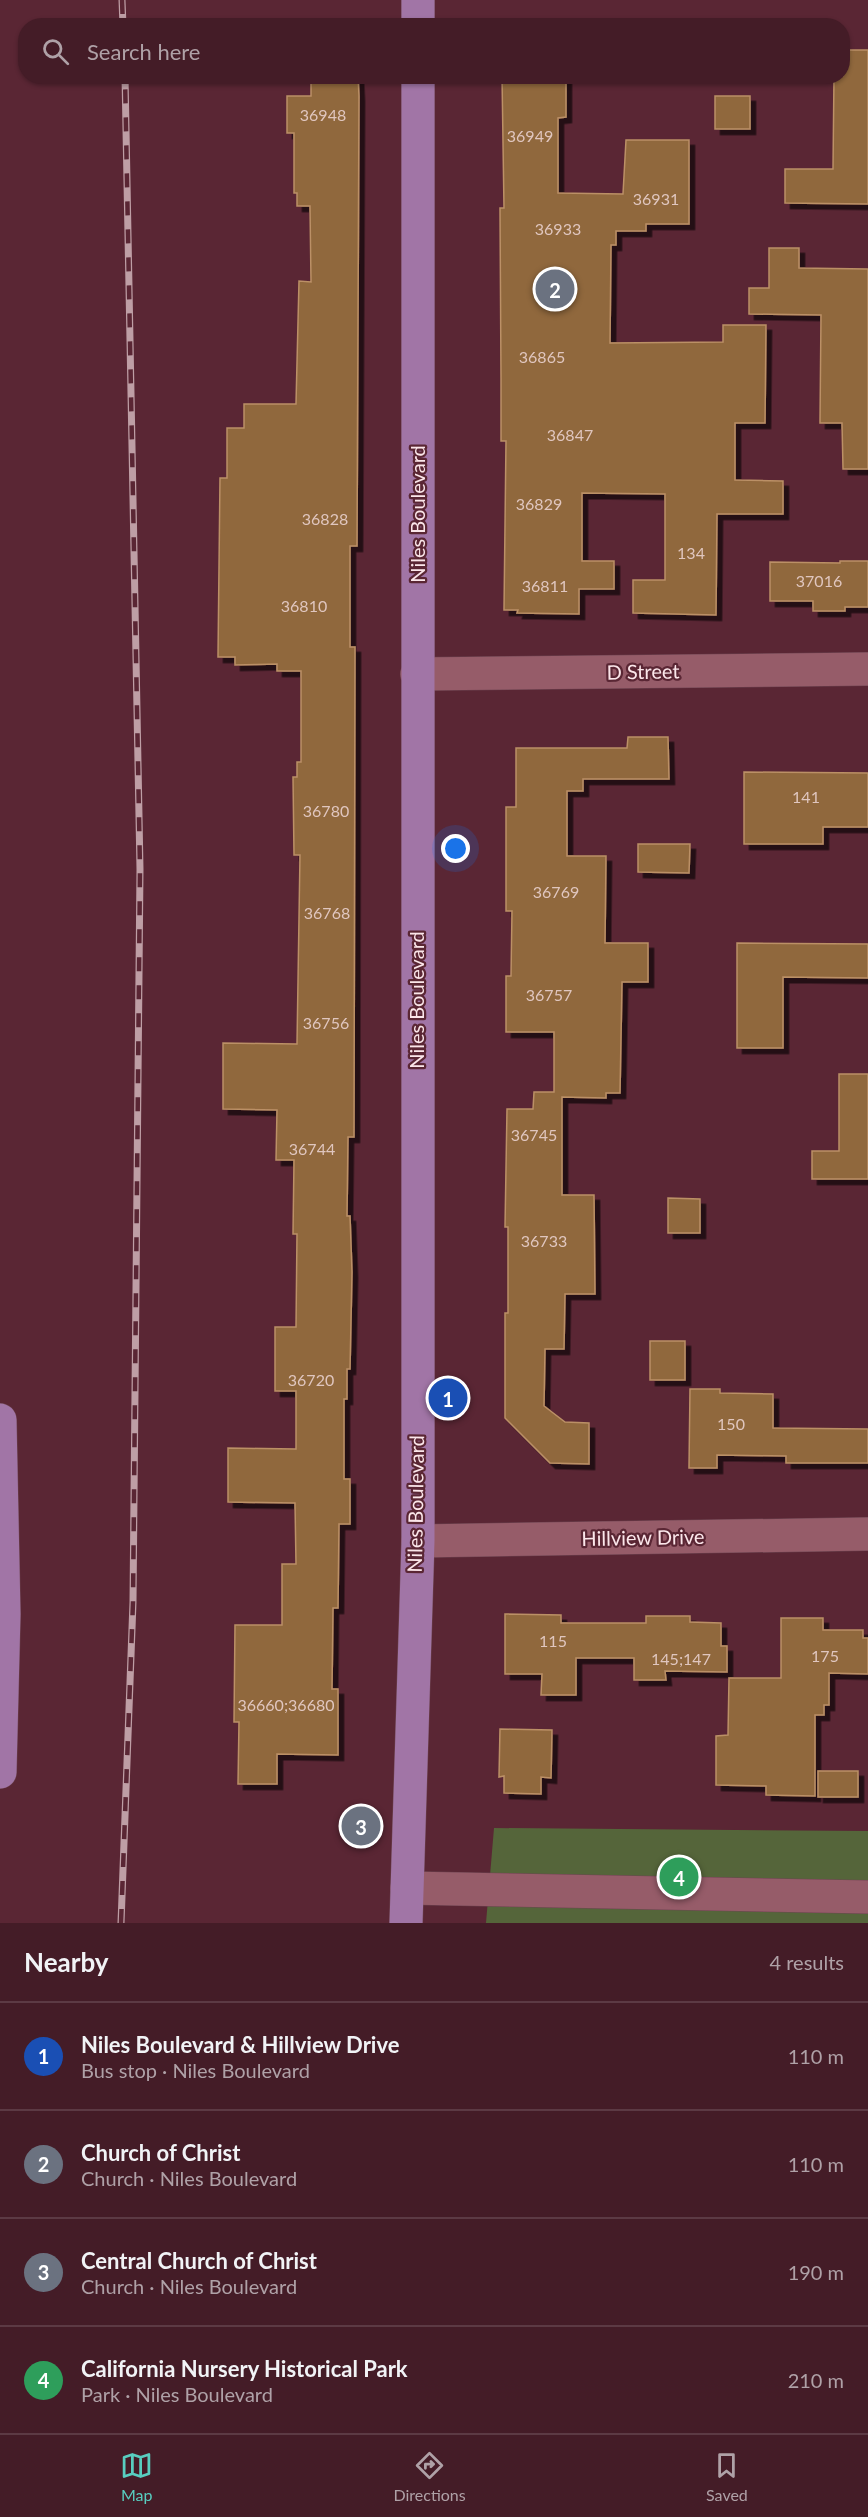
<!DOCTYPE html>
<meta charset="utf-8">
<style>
:root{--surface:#441c27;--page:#4b252f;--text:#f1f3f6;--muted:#afa1a7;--line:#5c3a44;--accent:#58cec0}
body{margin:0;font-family:Lato,sans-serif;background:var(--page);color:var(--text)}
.you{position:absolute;left:456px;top:849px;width:21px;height:21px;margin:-15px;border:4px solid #fff;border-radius:50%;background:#1a73e8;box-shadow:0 0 0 9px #1a73e833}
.badge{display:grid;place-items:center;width:39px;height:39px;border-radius:50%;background:var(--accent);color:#fff;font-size:20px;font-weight:700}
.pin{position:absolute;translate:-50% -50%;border:3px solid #fff;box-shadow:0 2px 6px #0006}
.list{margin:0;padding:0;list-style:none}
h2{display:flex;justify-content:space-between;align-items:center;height:78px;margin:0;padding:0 24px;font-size:26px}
h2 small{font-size:20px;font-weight:400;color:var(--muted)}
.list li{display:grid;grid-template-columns:39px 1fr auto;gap:18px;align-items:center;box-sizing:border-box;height:108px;padding:0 24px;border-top:2px solid var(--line)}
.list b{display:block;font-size:22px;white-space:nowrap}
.list p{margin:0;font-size:20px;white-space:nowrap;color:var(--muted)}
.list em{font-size:20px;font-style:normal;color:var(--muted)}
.icon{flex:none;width:33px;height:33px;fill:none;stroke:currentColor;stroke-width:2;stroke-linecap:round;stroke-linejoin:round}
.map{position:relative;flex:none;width:868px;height:1923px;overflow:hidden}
.search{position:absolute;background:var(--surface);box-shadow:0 2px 4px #0004;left:18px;right:18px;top:18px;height:66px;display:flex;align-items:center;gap:15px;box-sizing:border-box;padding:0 21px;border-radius:24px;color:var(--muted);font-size:22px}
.sheet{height:510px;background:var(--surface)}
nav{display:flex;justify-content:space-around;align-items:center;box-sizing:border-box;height:84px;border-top:2px solid var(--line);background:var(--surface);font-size:16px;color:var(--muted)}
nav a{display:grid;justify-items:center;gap:3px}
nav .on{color:var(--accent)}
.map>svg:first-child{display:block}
</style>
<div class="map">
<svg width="868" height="1923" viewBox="0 0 868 1923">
<defs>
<filter id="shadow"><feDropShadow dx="5.5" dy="5.5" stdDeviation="0" flood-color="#0009"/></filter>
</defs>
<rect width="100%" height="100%" fill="#5a2634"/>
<polygon fill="#55653a" points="494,1828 868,1831 868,1923 486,1923"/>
<g fill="#90673d" stroke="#bb9066" stroke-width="1.5" filter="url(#shadow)">
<polygon points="843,50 868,50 868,204 785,203 785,169 833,169 834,76 843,76"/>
<polygon points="311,76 358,76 359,96 357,546 350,546 350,647 355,647 354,1137 348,1137 347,1216 350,1216 352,1272 350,1369 347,1369 347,1399 344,1399 344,1479 350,1479 350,1524 339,1524 338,1608 333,1608 332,1689 338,1689 338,1755 277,1754 277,1784 238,1784 239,1722 234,1722 235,1625 282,1625 282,1564 296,1564 295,1503 228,1502 228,1448 296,1449 296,1391 275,1391 275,1327 296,1327 297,1234 293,1234 294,1160 276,1160 277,1110 223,1109 223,1043 297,1044 300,855 294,855 293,777 297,777 297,762 301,762 301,671 277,671 277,664 235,665 235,657 218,657 220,478 227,478 227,428 244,428 244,404 296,404 299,281 311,282 310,206 297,206 297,193 294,193 294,133 287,133 287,96 311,96"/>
<polygon points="502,76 566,76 566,117 558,118 558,193 623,194 626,140 689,140 689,224 646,224 646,231 616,231 616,245 611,245 610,343 723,342 723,325 766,325 765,423 735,423 735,480 783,481 783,514 717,514 716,615 633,613 633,580 665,580 665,494 582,493 582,561 614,561 614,589 579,589 579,614 517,613 518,610 504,610 506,441 501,441 501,378 500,208 504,208"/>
<rect x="715" y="96" width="35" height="33"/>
<polygon points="769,248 799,248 799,268 868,269 868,469 843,469 842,423 820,423 821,315 749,314 749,288 769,288"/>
<polygon points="840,561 868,561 868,607 845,607 845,611 813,611 813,601 770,601 770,562 840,563"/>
<polygon points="628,737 668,737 669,779 583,779 583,791 567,791 567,856 606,856 605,943 648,943 648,982 622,982 620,1093 606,1093 606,1098 562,1097 562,1195 594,1195 595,1294 565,1294 564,1349 545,1349 544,1406 565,1422 589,1423 589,1464 550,1463 505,1418 505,1313 508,1313 508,1227 505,1227 507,1109 533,1109 534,1092 554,1092 554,1032 506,1032 506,976 511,976 512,911 506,911 506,807 516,807 516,748 627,748"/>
<polygon points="744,772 868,773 868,827 823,827 823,844 744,844"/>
<polygon points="638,844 690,844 689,873 638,872"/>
<polygon points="737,943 868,944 868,978 783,977 783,1048 737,1048"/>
<polygon points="839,1074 868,1074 868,1179 812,1179 812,1151 839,1151"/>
<polygon points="668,1198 700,1199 700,1233 668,1233"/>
<rect x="650" y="1341" width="35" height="39"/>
<polygon points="690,1389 720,1389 720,1393 773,1394 773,1428 868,1429 868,1463 786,1463 786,1456 717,1455 717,1468 689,1468"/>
<polygon points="505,1614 561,1615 561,1623 646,1623 646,1616 690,1616 690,1622 721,1623 721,1646 727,1646 727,1672 665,1671 666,1680 634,1680 634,1658 576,1658 576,1695 541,1695 542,1674 505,1674"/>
<polygon points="781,1618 823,1618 823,1630 863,1630 863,1638 868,1638 868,1674 829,1673 829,1705 824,1705 824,1715 815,1715 815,1796 766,1795 766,1786 716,1785 716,1736 728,1735 729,1678 781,1678"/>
<polygon points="500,1729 552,1730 551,1778 541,1777 541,1794 504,1793 504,1776 499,1777"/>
<rect x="818" y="1771" width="40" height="26"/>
</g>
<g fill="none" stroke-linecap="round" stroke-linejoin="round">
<defs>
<g id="minor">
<polyline points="417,674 868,669"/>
<polyline points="418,1541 868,1534"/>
<polyline points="407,1888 868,1897"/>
</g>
<g id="major">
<polyline points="418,26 418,0"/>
<polyline points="0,1420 4,1614 0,1772"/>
<polyline points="406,1923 418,1541 418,76"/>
</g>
</defs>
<use href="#minor" stroke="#6e4552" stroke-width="34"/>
<use href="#major" stroke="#6e4552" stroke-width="34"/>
<use href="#minor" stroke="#965c69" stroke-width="33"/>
<use href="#major" stroke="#a175a6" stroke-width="33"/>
<defs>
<g id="rail">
<polyline points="122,0 123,26"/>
<polyline points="121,1923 133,1602 140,869 125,76"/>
</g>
</defs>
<use href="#rail" stroke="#be9ea5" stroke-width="7"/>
<use href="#rail" stroke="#5a2634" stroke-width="4.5" stroke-dasharray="14" stroke-linecap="butt"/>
</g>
<g text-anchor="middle" stroke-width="4.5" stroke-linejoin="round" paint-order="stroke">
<g font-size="16" fill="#e0c6bf">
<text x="323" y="121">36948</text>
<text x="530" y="142">36949</text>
<text x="656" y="205">36931</text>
<text x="558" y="235">36933</text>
<text x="542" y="363">36865</text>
<text x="570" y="441">36847</text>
<text x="539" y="510">36829</text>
<text x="325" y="525">36828</text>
<text x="691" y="559">134</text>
<text x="819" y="587">37016</text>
<text x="545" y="592">36811</text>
<text x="304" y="612">36810</text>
<text x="806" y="803">141</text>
<text x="326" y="817">36780</text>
<text x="556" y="898">36769</text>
<text x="327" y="919">36768</text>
<text x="549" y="1001">36757</text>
<text x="326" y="1029">36756</text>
<text x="534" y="1141">36745</text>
<text x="312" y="1155">36744</text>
<text x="544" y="1247">36733</text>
<text x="311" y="1386">36720</text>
<text x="731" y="1430">150</text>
<text x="553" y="1647">115</text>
<text x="825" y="1662">175</text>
<text x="681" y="1665">145;147</text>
<text x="286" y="1711">36660;36680</text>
</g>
<g font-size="20" fill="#fbe6ea" stroke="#5a2634">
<text transform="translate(418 514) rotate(-90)" y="7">Niles Boulevard</text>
<text transform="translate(643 672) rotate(-1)" y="7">D Street</text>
<text transform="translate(417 1000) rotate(-90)" y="7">Niles Boulevard</text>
<text transform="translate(416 1504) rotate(-89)" y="7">Niles Boulevard</text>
<text transform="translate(643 1538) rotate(-1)" y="7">Hillview Drive</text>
</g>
</g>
</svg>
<div class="you"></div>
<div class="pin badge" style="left:448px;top:1398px;background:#1a4fb4">1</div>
<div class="pin badge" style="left:555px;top:289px;background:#6b7280">2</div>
<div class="pin badge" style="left:361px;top:1826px;background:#6b7280">3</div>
<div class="pin badge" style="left:679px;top:1877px;background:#2e9e5b">4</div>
<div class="search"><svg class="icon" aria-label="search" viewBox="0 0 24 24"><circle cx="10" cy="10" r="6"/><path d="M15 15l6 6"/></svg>Search here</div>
</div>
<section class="sheet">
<h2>Nearby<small>4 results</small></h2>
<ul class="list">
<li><span class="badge" style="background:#1a4fb4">1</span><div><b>Niles Boulevard &amp; Hillview Drive</b><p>Bus stop · Niles Boulevard</p></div><em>110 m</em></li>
<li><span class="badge" style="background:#6b7280">2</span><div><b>Church of Christ</b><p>Church · Niles Boulevard</p></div><em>110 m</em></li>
<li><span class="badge" style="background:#6b7280">3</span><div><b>Central Church of Christ</b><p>Church · Niles Boulevard</p></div><em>190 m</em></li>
<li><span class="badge" style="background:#2e9e5b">4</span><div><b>California Nursery Historical Park</b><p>Park · Niles Boulevard</p></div><em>210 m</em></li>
</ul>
</section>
<nav>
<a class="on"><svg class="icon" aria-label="map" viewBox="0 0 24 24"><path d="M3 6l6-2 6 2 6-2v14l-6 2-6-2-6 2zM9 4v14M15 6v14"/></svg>Map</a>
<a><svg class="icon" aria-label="directions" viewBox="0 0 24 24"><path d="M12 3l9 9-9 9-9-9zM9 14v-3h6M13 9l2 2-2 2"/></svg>Directions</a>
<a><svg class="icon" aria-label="saved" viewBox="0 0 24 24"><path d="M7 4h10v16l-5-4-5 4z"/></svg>Saved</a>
</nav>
